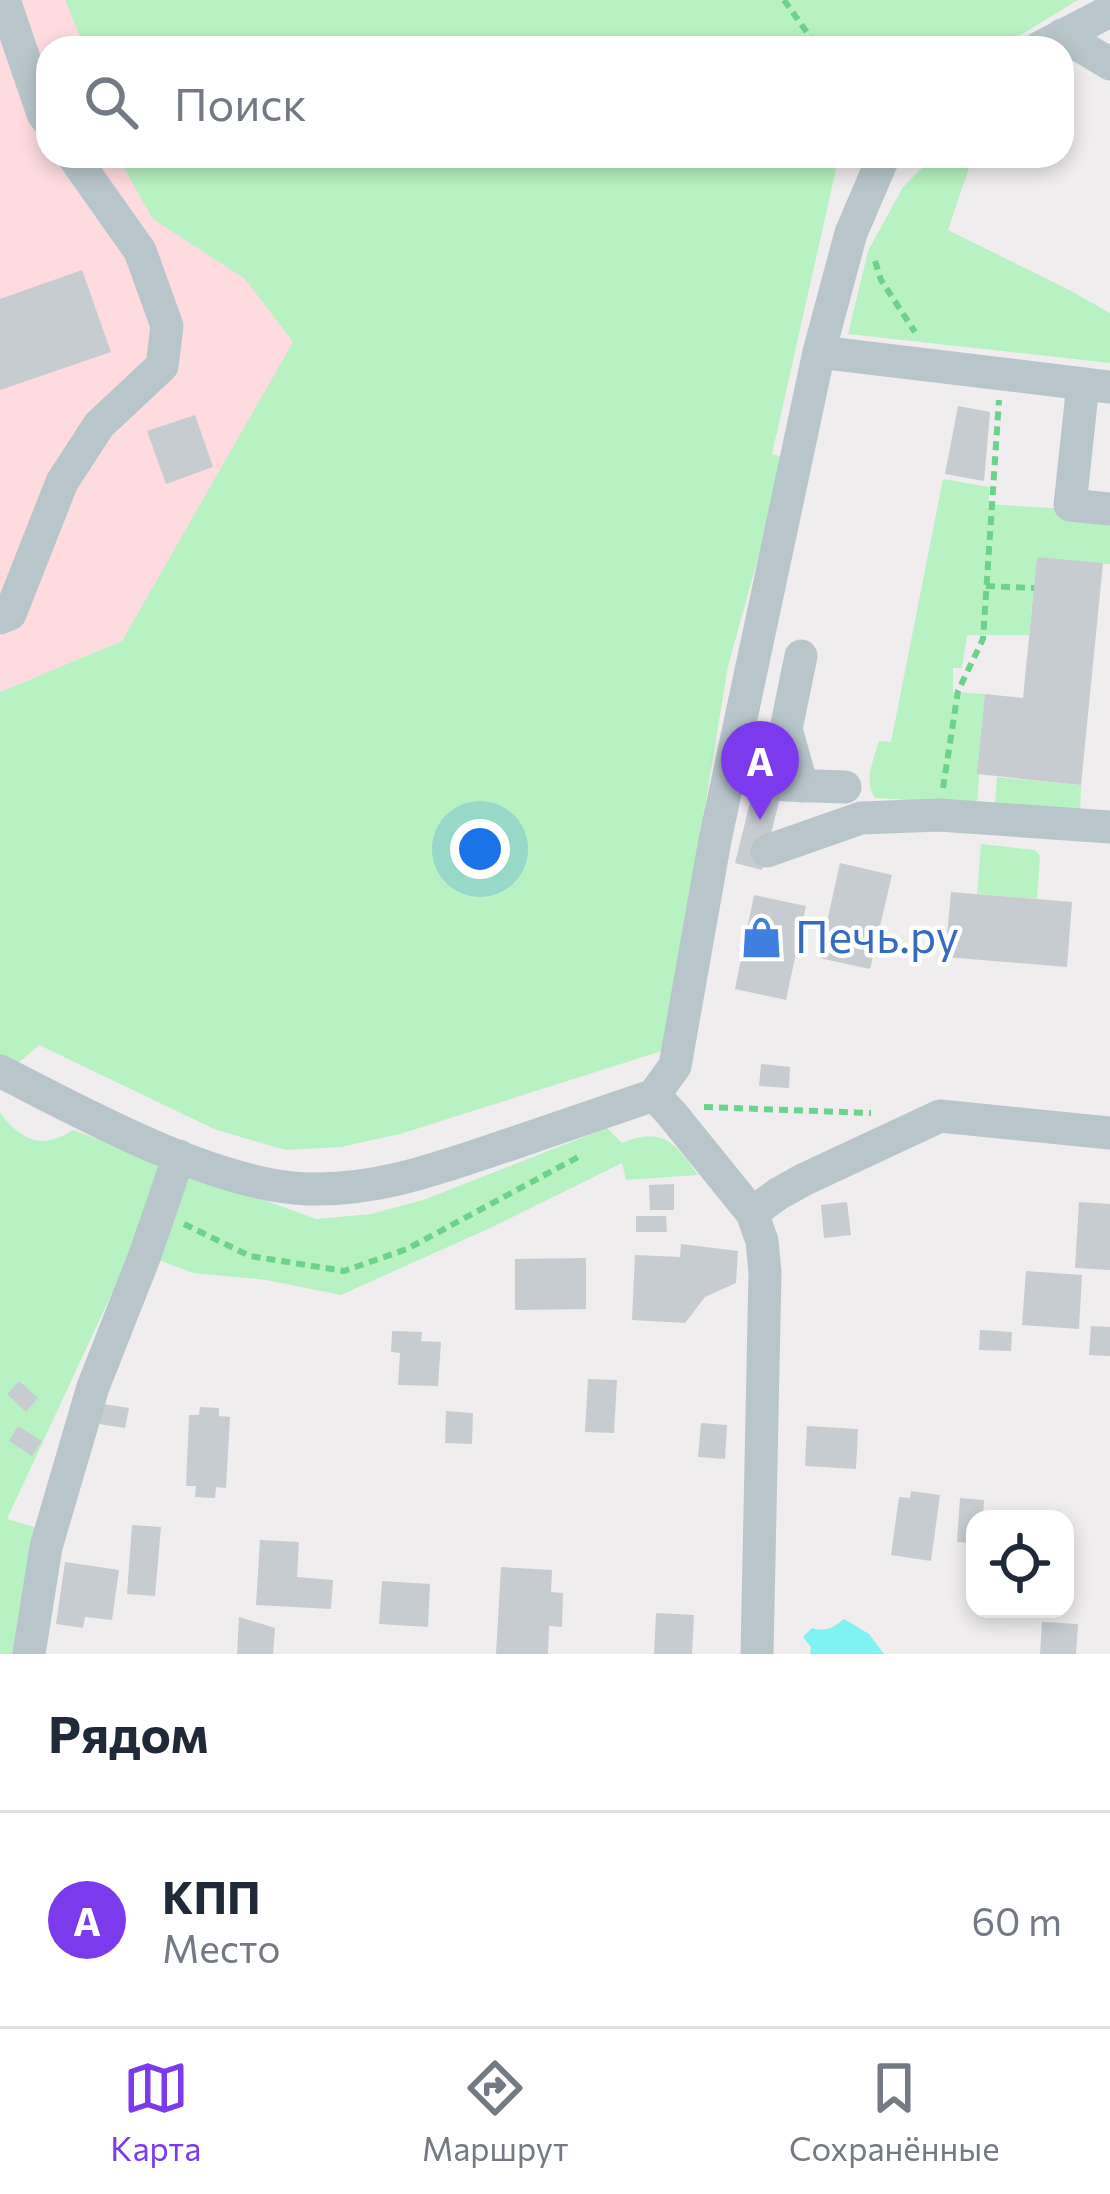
<!DOCTYPE html>
<html lang="ru">
<meta charset="utf-8">
<style>
:root{--surface:#fff;--page:#f2f2f3;--text:#1f2937;--muted:#747a83;--line:#e0e1e3;--accent:#7c3aed}
body{margin:0;font-family:Commissioner,sans-serif;background:var(--page);color:var(--text)}
.controls{position:absolute;right:36px;bottom:36px;display:grid;overflow:hidden;border-radius:24px;box-shadow:0 6px 18px #0003}
.controls button{width:108px;height:108px;display:grid;place-items:center;padding:0;border:0;border-bottom:3px solid var(--line);background:var(--surface);color:var(--text);font:60px sans-serif}
.you{position:absolute;left:480px;top:849px;width:42px;height:42px;margin:-30px;border:9px solid #fff;border-radius:50%;background:#1a73e8;box-shadow:0 0 0 18px #1a73e833}
.badge{display:grid;place-items:center;width:78px;height:78px;border-radius:50%;background:var(--accent);color:#fff;font-size:39px;font-weight:700}
.pin{position:absolute;translate:-50% -99px;filter:drop-shadow(0 3px 6px #0008)}
.pin::after{content:'';position:absolute;top:63px;width:42px;height:36px;background:inherit;clip-path:polygon(0 0,100% 0,50% 100%)}
.list{margin:0;padding:0;list-style:none}
h2{display:flex;justify-content:space-between;align-items:center;height:156px;margin:0;padding:0 48px;font-size:51px}
h2 small{font-size:39px;font-weight:400;color:var(--muted)}
.list li{display:grid;grid-template-columns:78px 1fr auto;gap:36px;align-items:center;box-sizing:border-box;height:216px;padding:0 48px;border-top:3px solid var(--line)}
.list b{display:block;font-size:45px;white-space:nowrap}
.list p{margin:0;font-size:39px;white-space:nowrap;color:var(--muted)}
.list em{font-size:39px;font-style:normal;color:var(--muted)}
.icon{flex:none;width:66px;height:66px;fill:none;stroke:currentColor;stroke-width:2;stroke-linecap:round;stroke-linejoin:round}
.map{position:relative;flex:none;width:1110px;height:1654px;overflow:hidden}
.search{position:absolute;background:var(--surface);box-shadow:0 6px 18px #0003;left:36px;right:36px;top:36px;height:132px;display:flex;align-items:center;gap:30px;box-sizing:border-box;padding:0 42px;border-radius:36px;color:var(--muted);font-size:45px}
.sheet{height:372px;background:var(--surface)}
nav{display:flex;justify-content:space-around;align-items:center;box-sizing:border-box;height:168px;border-top:3px solid var(--line);background:var(--surface);font-size:33px;color:var(--muted)}
nav a{display:grid;justify-items:center;gap:6px}
nav .on{color:var(--accent)}
.map>svg:first-child{display:block}
</style>
<div class="map">
<svg width="1110" height="1654" viewBox="0 0 1110 1654">
<rect width="100%" height="100%" fill="#f0edee"/>
<polygon fill="#fddbdf" points="0,0 465,0 441,48 48,48 48,156 387,156 294,342 122,641 0,692"/>
<g fill="#b8f2c2">
<polygon points="65,0 1078,0 999,48 85,48"/>
<polygon points="117,156 839,156 772,454 786,458 728,666 665,1050 400,1134 341,1147 285,1150 214,1129 39,1045 0,1079 0,692 122,641 293,342 245,279 153,219"/>
<polygon points="934,156 973,156 948,230 1071,291 1110,313 1110,363 848,334 868,251 903,187"/>
<path d="M 943,479 L 989,487 L 989,504 L 1110,512 L 1110,564 L 1037,558 L 1029,635 L 967,635 L 962,668 L 953,668 L 953,692 L 985,694 L 977,804 L 875,798 C 863,781 874,759 879,741 L 891,742 Z"/>
<polygon points="997,777 1081,785 1080,813 995,805"/>
<polygon points="981,844 1035,850 1040,856 1037,899 977,894"/>
<path d="M 0,1113 C 22,1140 40,1151 73,1130 L 316,1219 L 371,1214 L 423,1200 L 607,1128 L 622,1143 C 663,1126 675,1143 698,1175 L 626,1180 L 622,1163 L 490,1228 L 341,1295 L 266,1280 L 193,1273 L 132,1250 L 7,1519 L 41,1529 L 20,1654 L 0,1654 Z"/>
</g>
<path fill="#81f2f2" d="M 844,1619 L 869,1634 L 884,1654 L 810,1654 L 811,1647 L 803,1637 L 812,1628 C 826,1632 833,1628 844,1619 Z"/>
<g fill="#c7ccd1">
<polygon points="82,270 111,352 0,390 0,299"/>
<polygon points="958,406 990,412 984,481 945,474"/>
<polygon points="195,415 213,467 166,484 147,431"/>
<polygon points="1037,557 1103,563 1081,785 977,774 985,694 1023,698"/>
<polygon points="760,762 787,769 762,870 735,863"/>
<polygon points="840,863 892,875 870,969 819,958"/>
<polygon points="951,892 1072,902 1067,967 945,957"/>
<polygon points="754,895 806,906 786,1000 735,989"/>
<polygon points="761,1064 790,1067 789,1088 759,1086"/>
<polygon points="674,1184 674,1210 650,1210 649,1185"/>
<polygon points="847,1202 851,1235 824,1238 821,1205"/>
<polygon points="1079,1202 1110,1204 1110,1270 1075,1268"/>
<polygon points="636,1216 666,1216 667,1232 636,1232"/>
<polygon points="681,1244 738,1251 736,1283 705,1297 685,1323 632,1320 635,1255 680,1257"/>
<polygon points="586,1258 586,1309 515,1310 515,1259"/>
<polygon points="1026,1271 1082,1275 1079,1329 1022,1325"/>
<polygon points="1091,1326 1110,1327 1110,1356 1089,1355"/>
<polygon points="980,1330 1012,1332 1011,1351 979,1350"/>
<polygon points="392,1331 422,1332 421,1341 441,1342 438,1386 398,1385 400,1353 391,1352"/>
<polygon points="588,1379 617,1380 614,1433 585,1432"/>
<polygon points="19,1381 38,1398 26,1412 7,1394"/>
<polygon points="103,1404 129,1408 125,1428 99,1424"/>
<polygon points="200,1407 219,1408 219,1416 230,1417 226,1488 216,1487 215,1498 195,1497 196,1486 186,1486 189,1415 199,1415"/>
<polygon points="446,1411 473,1413 472,1444 445,1443"/>
<polygon points="701,1423 727,1425 725,1459 698,1457"/>
<polygon points="18,1426 42,1441 32,1456 9,1441"/>
<polygon points="807,1426 858,1429 856,1469 805,1466"/>
<polygon points="911,1491 940,1495 931,1561 891,1555 899,1497 910,1498"/>
<polygon points="960,1498 984,1500 983,1519 975,1519 975,1543 957,1542"/>
<polygon points="132,1525 161,1527 155,1596 127,1594"/>
<polygon points="260,1540 299,1542 297,1577 333,1580 331,1609 256,1605"/>
<polygon points="65,1562 119,1570 112,1620 85,1617 83,1628 56,1624"/>
<polygon points="501,1567 552,1570 551,1592 563,1593 562,1627 549,1626 548,1654 496,1654"/>
<polygon points="382,1581 430,1584 428,1627 379,1624"/>
<polygon points="656,1613 694,1615 692,1654 654,1654"/>
<polygon points="239,1617 275,1628 273,1654 237,1654"/>
<polygon points="1042,1622 1078,1624 1076,1654 1040,1654"/>
</g>
<g fill="none" stroke-linecap="round" stroke-linejoin="round">
<polyline stroke="#c5c7ca" stroke-width="33" stroke-dasharray="33 16" stroke-linecap="butt" points="756,781 783,785"/>
<g stroke="#6dd28b" stroke-width="6" stroke-dasharray="9 6" stroke-linecap="butt">
<polyline points="784,0 818,48"/>
<polyline points="875,261 881,280 915,332"/>
<polyline points="986,586 1034,588"/>
<polyline points="943,788 958,691 983,639 999,400"/>
<polyline points="704,1107 871,1113"/>
<polyline points="184,1224 250,1256 344,1271 407,1249 580,1156"/>
</g>
<g stroke="#b8c6cc" stroke-width="33">
<polyline points="4,0 43,114 48,121"/>
<polyline points="1062,35 1110,64"/>
<polyline points="1039,48 1110,11"/>
<polyline points="819,352 1110,387"/>
<polyline points="1083,384 1070,505 1110,509"/>
<polyline points="0,618 10,614 62,482 99,425 162,366 167,326 140,251 73,156"/>
<polyline points="801,656 786,729 802,786"/>
<polyline points="785,785 845,787"/>
<polyline points="767,851 861,818 939,815 1110,827"/>
<path d="M 0,1071 C 84,1114 214,1186 308,1189 C 378,1191 440,1168 505,1146 C 555,1129 604,1112 654,1095 L 675,1066 L 715,840 L 819,352 L 851,233 L 884,156"/>
<polyline points="654,1095 671,1113 752,1213 762,1241 765,1272 757,1654"/>
<polyline points="752,1213 778,1194 803,1180 940,1116 1110,1133"/>
<polyline points="29,1654 46,1547 93,1387 145,1255 179,1156"/>
</g>
</g>
<defs>
<symbol id="shop-bare" viewBox="-9 -9 18 18"><path d="M-5-2.5h2.3a2.7 3.5 0 0 1 5.4 0H5L5.5 6h-11ZM-1.5-2.5h3a1.5 2.3 0 0 0-3 0Z" fill="#3f7fe0" stroke="#fff" stroke-width="2.5" paint-order="stroke"/></symbol>
</defs>
<g fill-rule="evenodd">
<use href="#shop-bare" x="732" y="908" width="59" height="59"/>
</g>
<g text-anchor="middle" stroke-width="9" stroke-linejoin="round" paint-order="stroke">
<g font-size="45" fill="#366cbe" stroke="#fff" text-anchor="start">
<text x="795" y="953">Печь.ру</text>
</g>
</g>
</svg>
<div class="controls">
<button><svg class="icon" aria-label="locate" viewBox="0 0 24 24"><circle cx="12" cy="12" r="6"/><path d="M12 2v4M12 18v4M2 12h4M18 12h4"/></svg></button>
</div>
<div class="you"></div>
<div class="pin badge" style="left:760px;top:820px">A</div>
<div class="search"><svg class="icon" aria-label="search" viewBox="0 0 24 24"><circle cx="10" cy="10" r="6"/><path d="M15 15l6 6"/></svg>Поиск</div>
</div>
<section class="sheet">
<h2>Рядом<small></small></h2>
<ul class="list">
<li><span class="badge">A</span><div><b>КПП</b><p>Место</p></div><em>60 m</em></li>
</ul>
</section>
<nav>
<a class="on"><svg class="icon" aria-label="map" viewBox="0 0 24 24"><path d="M3 6l6-2 6 2 6-2v14l-6 2-6-2-6 2zM9 4v14M15 6v14"/></svg>Карта</a>
<a><svg class="icon" aria-label="directions" viewBox="0 0 24 24"><path d="M12 3l9 9-9 9-9-9zM9 14v-3h6M13 9l2 2-2 2"/></svg>Маршрут</a>
<a><svg class="icon" aria-label="saved" viewBox="0 0 24 24"><path d="M7 4h10v16l-5-4-5 4z"/></svg>Сохранённые</a>
</nav>
